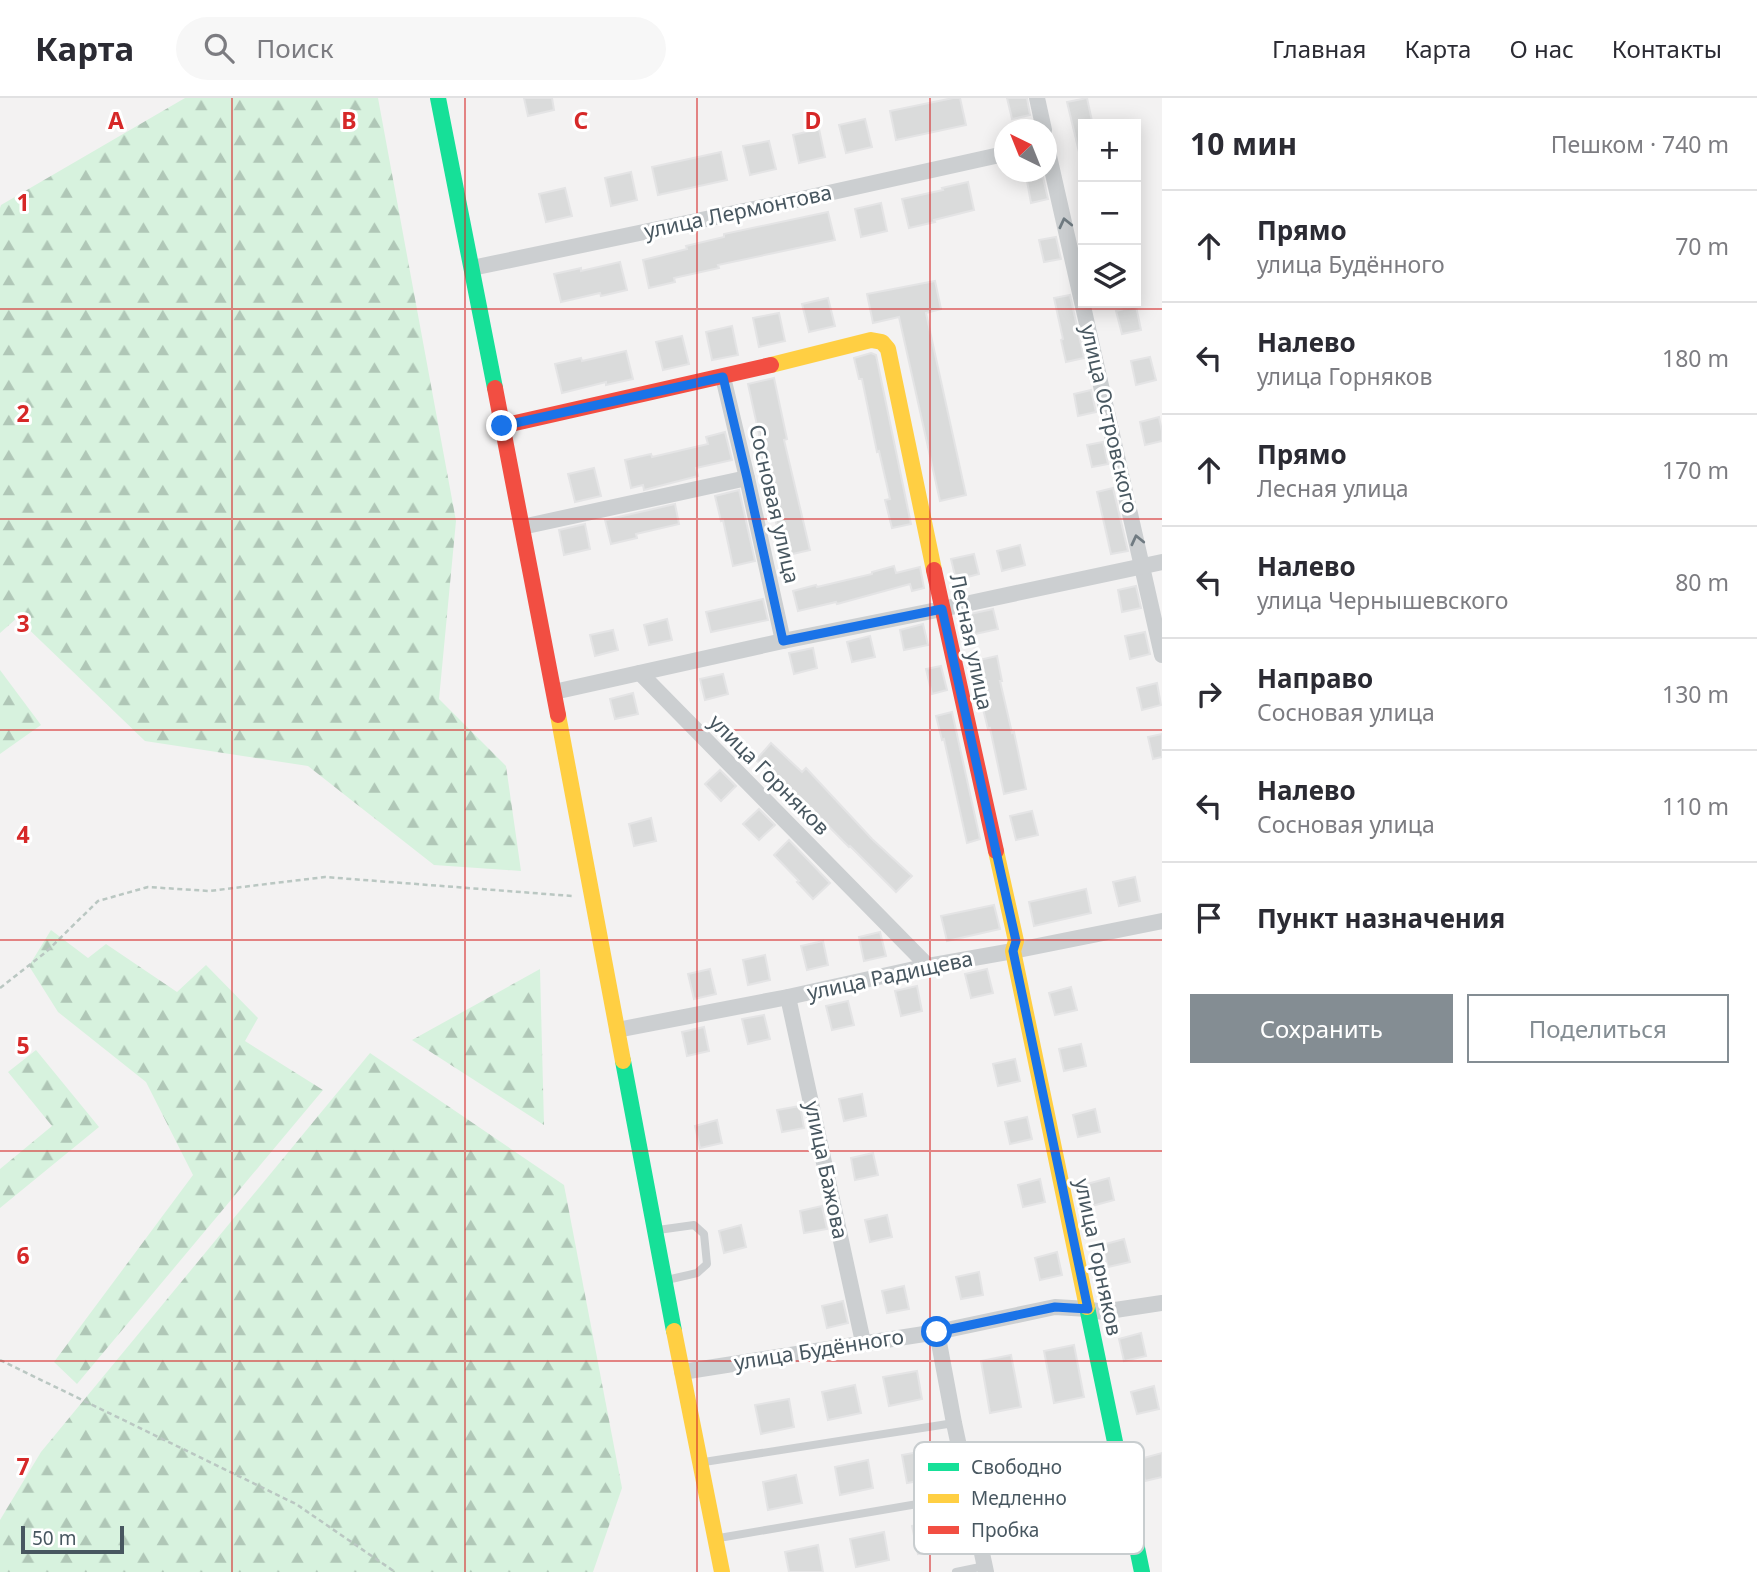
<!DOCTYPE html>
<html lang="ru">
<meta charset="utf-8">
<style>
:root{--surface:#fff;--page:#f7f7f7;--text:#2b2b33;--muted:#7c7c81;--line:#e1e1e2;--accent:#848d93}
body{margin:0;font-family:"Noto Sans",sans-serif;background:var(--page);color:var(--text)}
.controls{position:absolute;right:21px;top:21px;display:grid;overflow:hidden;border-radius:0px;box-shadow:0 4px 18px #0003}
.controls button{width:63px;height:63px;display:grid;place-items:center;padding:0;border:0;border-bottom:2px solid var(--line);background:var(--surface);color:var(--text);font:35px sans-serif}
.compass{position:absolute;left:994px;top:21px;width:63px;height:63px;border-radius:50%;background:var(--surface);box-shadow:0 4px 18px #0003;rotate:317deg}
.scale{position:absolute;left:21px;bottom:18px;width:103px;box-sizing:border-box;padding-left:7px;border:4px solid #485760;border-top:0;font-size:19px;line-height:24px;white-space:nowrap;color:#485760;-webkit-text-stroke:5px #fff;paint-order:stroke}
.stop{position:absolute;width:21px;height:21px;margin:-16px;border:5px solid #1a73e8;border-radius:50%;background:#fff}
.stop.end{background:#1a73e8;border-color:#fff;box-shadow:0 2px 7px #0008}
.list{margin:0;padding:0;list-style:none}
h2{display:flex;justify-content:space-between;align-items:center;height:91px;margin:0;padding:0 28px;font-size:30px}
h2 small{font-size:23px;font-weight:400;color:var(--muted)}
.list li{display:grid;grid-template-columns:46px 1fr auto;gap:21px;align-items:center;box-sizing:border-box;height:112px;padding:0 28px;border-top:2px solid var(--line)}
.list b{display:block;font-size:26px;white-space:nowrap}
.list p{margin:0;font-size:23px;white-space:nowrap;color:var(--muted)}
.list em{font-size:23px;font-style:normal;color:var(--muted)}
.actions{display:flex;gap:14px;padding:21px 28px}
.actions a{flex:1;padding:16px 0;border:2px solid var(--accent);border-radius:0px;text-align:center;font-size:24px;color:var(--accent)}
.actions .main{background:var(--accent);color:#fff}
.icon{flex:none;width:38px;height:38px;fill:none;stroke:currentColor;stroke-width:2;stroke-linecap:round;stroke-linejoin:round}
.map{position:relative;flex:none;width:1162px;height:1474px;overflow:hidden}
header{display:flex;align-items:center;gap:42px;box-sizing:border-box;height:98px;padding:0 35px;background:var(--surface);border-bottom:2px solid var(--line)}
header strong{font-size:33px}
nav{display:flex;gap:38px;margin-inline-start:auto;font-size:24px}
.search{width:490px;height:63px;background:var(--page);display:flex;align-items:center;gap:18px;box-sizing:border-box;padding:0 24px;border-radius:38px;color:var(--muted);font-size:26px}
main{display:flex}
aside{flex:1;background:var(--surface)}
.map>svg:first-child{display:block}
</style>
<header>
<strong>Карта</strong>
<div class="search"><svg class="icon" aria-label="search" viewBox="0 0 24 24"><circle cx="10" cy="10" r="6"/><path d="M15 15l6 6"/></svg>Поиск</div>
<nav><a>Главная</a><a>Карта</a><a>О нас</a><a>Контакты</a></nav>
</header>
<main>
<div class="map">
<svg width="1162" height="1474" viewBox="0 0 1162 1474">
<defs>
<pattern id="forest-firs" width="22" height="20" patternUnits="userSpaceOnUse" patternTransform="scale(1.75)"><rect width="22" height="20" fill="#d7f2de"/><path d="M5 1l3.5 6h-7zM16 11l3.5 6h-7z" fill="#b0c7b7"/></pattern>
</defs>
<rect width="100%" height="100%" fill="#f3f2f2"/>
<g fill="url(#forest-firs)">
<polygon points="185,0 378,0 456,423 439,601 506,668 521,773 434,767 308,668 145,643 17,520 0,535 0,110 1,107"/>
<polygon points="0,572 41,627 0,656"/>
<polygon points="51,832 88,860 106,846 177,894 206,867 258,920 245,943 323,992 77,1286 54,1264 193,1077 146,984 58,914 29,868"/>
<polygon points="540,871 544,1027 412,942"/>
<polygon points="36,952 99,1029 0,1110 0,1071 52,1028 8,974"/>
<polygon points="370,955 564,1087 622,1390 593,1474 0,1474 0,1422 41,1354"/>
</g>
<g fill="#dadbdb" stroke="#e4e4e5" stroke-width="2">
<polygon points="524,0 552,0 554,12 528,18"/>
<polygon points="953,0 960,0 966,27 896,42 890,13"/>
<polygon points="1007,0 1027,0 1030,17 1012,21"/>
<polygon points="1087,0 1092,23 1083,25 1083,53 1079,54 1067,4"/>
<polygon points="865,21 872,49 846,55 839,27"/>
<polygon points="819,31 825,59 799,65 793,37"/>
<polygon points="769,43 776,71 750,77 743,48"/>
<polygon points="721,54 727,82 658,97 652,69"/>
<polygon points="631,74 637,102 611,108 605,80"/>
<polygon points="1043,79 1048,101 1031,105 1027,83"/>
<polygon points="968,84 974,112 934,122 935,124 909,130 902,101 943,92 942,90"/>
<polygon points="565,90 572,118 546,124 539,96"/>
<polygon points="881,105 887,133 861,139 855,111"/>
<polygon points="828,114 835,142 718,167 719,170 674,180 675,184 649,190 643,162 687,151 686,148 724,139 724,136"/>
<polygon points="1056,139 1061,161 1044,164 1039,142"/>
<polygon points="620,164 627,192 601,198 600,195 561,204 554,176 581,170 581,173"/>
<polygon points="935,183 941,211 926,215 966,397 940,403 899,219 873,225 867,196"/>
<polygon points="1070,197 1084,260 1066,264 1061,242 1063,241 1054,200"/>
<polygon points="828,200 835,228 809,234 802,206"/>
<polygon points="1136,208 1141,232 1122,236 1116,213"/>
<polygon points="779,215 785,243 759,249 753,220"/>
<polygon points="732,228 738,257 712,262 706,234"/>
<polygon points="682,238 689,266 663,272 656,244"/>
<polygon points="626,253 633,281 606,287 606,284 562,295 555,266 581,260 582,263"/>
<polygon points="871,255 876,257 911,426 892,430 885,402 890,401 879,353 877,354 862,281 859,281 854,260"/>
<polygon points="1150,259 1156,282 1136,287 1131,263"/>
<polygon points="774,280 787,341 784,342 810,452 784,458 760,356 763,355 748,286"/>
<polygon points="1091,292 1096,314 1078,318 1074,296"/>
<polygon points="1159,319 1162,333 1162,343 1145,347 1140,324"/>
<polygon points="725,334 732,362 696,370 698,378 644,392 643,387 631,390 625,362 651,356 652,359 708,346 706,339"/>
<polygon points="1103,344 1108,366 1092,369 1087,347"/>
<polygon points="594,370 601,398 575,404 568,376"/>
<polygon points="1113,390 1128,453 1111,456 1097,394"/>
<polygon points="739,392 755,463 733,468 723,422 721,423 715,398"/>
<polygon points="675,406 679,426 636,436 637,440 611,446 605,422"/>
<polygon points="585,426 590,451 564,457 559,432"/>
<polygon points="1020,447 1025,467 1002,473 997,453"/>
<polygon points="974,456 979,476 956,482 951,461"/>
<polygon points="894,468 896,475 920,469 924,490 912,493 910,486 837,506 836,504 798,513 793,493 816,487 817,489 872,476 872,474"/>
<polygon points="1136,488 1141,510 1122,514 1118,492"/>
<polygon points="763,501 768,522 711,534 706,514"/>
<polygon points="993,511 998,531 975,536 970,516"/>
<polygon points="667,521 672,542 649,547 644,527"/>
<polygon points="923,526 928,547 904,552 900,532"/>
<polygon points="613,532 618,552 595,558 590,537"/>
<polygon points="1145,534 1150,556 1130,561 1125,538"/>
<polygon points="870,538 875,559 852,564 847,544"/>
<polygon points="813,550 817,570 794,576 789,555"/>
<polygon points="997,558 1002,583 1000,583 1012,635 1014,634 1026,691 1004,696 990,630 988,631 982,607 985,606 975,563"/>
<polygon points="941,568 947,592 932,596 926,571"/>
<polygon points="723,576 728,596 705,602 700,581"/>
<polygon points="1157,585 1161,607 1142,612 1137,590"/>
<polygon points="633,595 638,616 615,621 610,601"/>
<polygon points="952,614 980,741 967,745 944,641 942,642 936,618"/>
<polygon points="1162,636 1162,659 1153,661 1148,639"/>
<polygon points="771,645 802,674 806,670 872,741 912,778 896,794 850,748 849,749 804,703 802,705 756,662"/>
<polygon points="720,672 736,688 721,703 705,686"/>
<polygon points="759,711 775,727 759,742 743,726"/>
<polygon points="1032,713 1038,737 1016,742 1010,718"/>
<polygon points="651,720 656,743 634,748 629,726"/>
<polygon points="789,742 830,785 813,801 797,784 799,783 774,757"/>
<polygon points="1135,779 1140,803 1119,808 1113,784"/>
<polygon points="1086,791 1091,815 1034,828 1029,804"/>
<polygon points="994,807 1000,831 947,843 941,818"/>
<polygon points="880,834 886,858 864,863 859,839"/>
<polygon points="823,843 828,867 807,872 801,848"/>
<polygon points="765,857 770,882 748,887 743,862"/>
<polygon points="710,871 716,896 694,901 688,876"/>
<polygon points="987,871 993,895 971,900 965,876"/>
<polygon points="917,888 922,913 901,918 895,893"/>
<polygon points="1071,889 1077,912 1055,917 1049,895"/>
<polygon points="848,903 854,927 832,932 826,908"/>
<polygon points="764,917 770,941 748,946 742,921"/>
<polygon points="704,929 709,953 687,958 682,934"/>
<polygon points="1081,946 1086,968 1064,973 1059,951"/>
<polygon points="1015,961 1020,983 998,988 993,966"/>
<polygon points="862,996 866,1018 844,1023 839,1001"/>
<polygon points="800,1008 804,1030 782,1034 777,1012"/>
<polygon points="1095,1011 1100,1034 1078,1039 1073,1017"/>
<polygon points="1027,1019 1032,1041 1010,1046 1005,1024"/>
<polygon points="717,1022 722,1045 700,1050 695,1028"/>
<polygon points="873,1055 878,1077 855,1082 851,1060"/>
<polygon points="1109,1080 1114,1102 1092,1108 1087,1086"/>
<polygon points="1040,1081 1045,1104 1023,1109 1018,1087"/>
<polygon points="822,1108 827,1131 804,1135 800,1113"/>
<polygon points="887,1117 892,1139 870,1144 865,1122"/>
<polygon points="741,1127 746,1149 724,1155 719,1133"/>
<polygon points="1124,1141 1130,1164 1108,1169 1102,1147"/>
<polygon points="1057,1154 1062,1177 1040,1182 1035,1160"/>
<polygon points="979,1174 983,1197 961,1201 956,1179"/>
<polygon points="904,1188 909,1211 887,1215 882,1193"/>
<polygon points="843,1203 848,1225 827,1230 822,1208"/>
<polygon points="1141,1235 1146,1258 1124,1263 1119,1241"/>
<polygon points="1074,1247 1084,1299 1054,1305 1044,1253"/>
<polygon points="1011,1257 1021,1309 990,1315 981,1263"/>
<polygon points="917,1273 922,1301 889,1308 883,1279"/>
<polygon points="855,1287 861,1315 828,1322 822,1294"/>
<polygon points="1154,1288 1159,1311 1137,1316 1131,1294"/>
<polygon points="789,1301 794,1329 761,1336 755,1307"/>
<polygon points="935,1351 941,1379 907,1385 902,1357"/>
<polygon points="1162,1355 1162,1379 1145,1383 1140,1361"/>
<polygon points="868,1362 873,1390 840,1397 835,1369"/>
<polygon points="796,1377 802,1405 768,1412 763,1384"/>
<polygon points="945,1421 951,1449 918,1456 912,1428"/>
<polygon points="884,1434 889,1462 856,1469 850,1441"/>
<polygon points="818,1447 823,1474 789,1474 785,1454"/>
</g>
<g fill="none" stroke-linecap="round" stroke-linejoin="round">
<g stroke="#bac7c2" stroke-width="2.5" stroke-dasharray="5 3.5" stroke-linecap="butt">
<polyline points="0,890 46,854 98,803 148,789 209,793 325,779 572,798"/>
<polyline points="0,1262 296,1406 395,1474"/>
</g>
<g stroke="#cccfd1" stroke-width="8">
<polyline points="658,1132 694,1127 704,1136 707,1166 697,1175 671,1181"/>
<polyline points="704,1364 954,1325"/>
<polyline points="719,1440 970,1397"/>
<polyline points="956,1474 985,1468"/>
</g>
<g stroke="#cccfd1" stroke-width="16">
<polyline points="1037,0 1044,32"/>
<polyline points="1046,45 1162,557"/>
<polyline points="472,170 797,102 1004,56"/>
<polyline points="723,279 747,380 783,543"/>
<polyline points="522,429 747,380"/>
<polyline points="640,575 928,868"/>
<polyline points="554,594 783,543 942,511 1162,464"/>
<polyline points="788,899 863,1244"/>
<polyline points="617,932 788,899 928,868 1013,853 1162,823"/>
<polyline points="937,1234 954,1325 986,1474"/>
<polyline points="682,1274 937,1234 1055,1209 1088,1211 1102,1214 1162,1205"/>
</g>
<g stroke="#16e098" stroke-width="16">
<polyline points="438,0 495,290"/>
<polyline points="623,963 674,1233"/>
<polyline points="1087,1209 1142,1474"/>
</g>
<g stroke="#ffcf43" stroke-width="16">
<polyline points="771,267 871,242 882,244 888,251 934,472"/>
<polyline points="558,617 623,963"/>
<polyline points="996,753 1016,843 1013,853 1087,1209"/>
<polyline points="674,1233 722,1474"/>
</g>
<g stroke="#f24e42" stroke-width="16">
<polyline points="495,290 558,617"/>
<polyline points="502,328 771,267"/>
<polyline points="934,472 996,753"/>
</g>
</g>
<defs><path id="oneway-chevron" d="M-2-3.5L2.5 0L-2 3.5" fill="none" stroke-width="1.6" stroke-linecap="round" stroke-linejoin="round" transform="scale(1.75)"/></defs>
<g stroke="#707b82">
<use href="#oneway-chevron" transform="translate(1065 125) rotate(-103)"/>
<use href="#oneway-chevron" transform="translate(1137 442) rotate(-103)"/>
</g>
<g fill="none" stroke-linecap="round" stroke-linejoin="round">
<polyline stroke="#1a73e8" stroke-width="9" points="502,328 723,279 747,380 783,543 942,511 1016,843 1013,853 1088,1211 1055,1209 937,1234"/>
</g>
<path fill="none" stroke="#d62828" stroke-width="2" stroke-opacity="0.55" d="M 232,0 L 232,1474M 465,0 L 465,1474M 697,0 L 697,1474M 930,0 L 930,1474M 0,211 L 1162,211M 0,421 L 1162,421M 0,632 L 1162,632M 0,842 L 1162,842M 0,1053 L 1162,1053M 0,1263 L 1162,1263"/>
<g text-anchor="middle" stroke-width="6" stroke-linejoin="round" paint-order="stroke">
<g font-size="21" fill="#485760" stroke="#fff">
<text transform="translate(738 114) rotate(-12)" y="7">улица Лермонтова</text>
<text transform="translate(1109 321) rotate(77)" y="7">улица Островского</text>
<text transform="translate(774 406) rotate(77)" y="7">Сосновая улица</text>
<text transform="translate(971 544) rotate(78)" y="7">Лесная улица</text>
<text transform="translate(769 677) rotate(45)" y="7">улица Горняков</text>
<text transform="translate(890 878) rotate(-12)" y="7">улица Радищева</text>
<text transform="translate(826 1072) rotate(78)" y="7">улица Бажова</text>
<text transform="translate(1098 1159) rotate(78)" y="7">улица Горняков</text>
<text transform="translate(819 1252) rotate(-9)" y="7">улица Будённого</text>
</g>
</g>
<rect x="914" y="1344" width="230" height="112" rx="10" fill="#fff" stroke="#c8cdcf" stroke-width="2"/>
<rect x="928" y="1365" width="31" height="8" fill="#16e098"/>
<rect x="928" y="1396" width="31" height="9" fill="#ffcf43"/>
<rect x="928" y="1428" width="31" height="8" fill="#f24e42"/>
<g font-size="19" fill="#485760">
<text x="971" y="1376">Свободно</text>
<text x="971" y="1407">Медленно</text>
<text x="971" y="1439">Пробка</text>
</g>
<g font-size="23" text-anchor="middle" font-weight="bold" fill="#d62828" stroke="#fff" stroke-width="6" stroke-linejoin="round" paint-order="stroke">
<text x="116" y="31">A</text>
<text x="349" y="31">B</text>
<text x="581" y="31">C</text>
<text x="813" y="31">D</text>
<text x="23" y="113">1</text>
<text x="23" y="324">2</text>
<text x="23" y="534">3</text>
<text x="23" y="745">4</text>
<text x="23" y="956">5</text>
<text x="23" y="1166">6</text>
<text x="23" y="1377">7</text>
</g>
</svg>
<div class="controls">
<button>+</button>
<button>−</button>
<button><svg class="icon" aria-label="layers" viewBox="0 0 24 24"><path d="M12 4l9 5-9 5-9-5zM3 14l9 5 9-5"/></svg></button>
</div>
<svg class="compass" viewBox="-18 -18 36 36"><path d="M0-13l5 13h-10z" fill="#e53935"/><path d="M0 13l5-13h-10z" fill="#7c7c81"/></svg>
<div class="scale">50 m</div>
<div class="stop" style="left:937px;top:1234px"></div>
<div class="stop end" style="left:502px;top:328px"></div>
</div>
<aside>
<h2>10 мин<small>Пешком · 740 m</small></h2>
<ul class="list">
<li><svg class="icon" aria-label="ahead" viewBox="0 0 24 24"><path d="M12 20V5M6 11l6-6 6 6"/></svg><div><b>Прямо</b><p>улица Будённого</p></div><em>70 m</em></li>
<li><svg class="icon" aria-label="left" viewBox="0 0 24 24"><path d="M17 20v-9H6M10 6l-5 5 5 5"/></svg><div><b>Налево</b><p>улица Горняков</p></div><em>180 m</em></li>
<li><svg class="icon" aria-label="ahead" viewBox="0 0 24 24"><path d="M12 20V5M6 11l6-6 6 6"/></svg><div><b>Прямо</b><p>Лесная улица</p></div><em>170 m</em></li>
<li><svg class="icon" aria-label="left" viewBox="0 0 24 24"><path d="M17 20v-9H6M10 6l-5 5 5 5"/></svg><div><b>Налево</b><p>улица Чернышевского</p></div><em>80 m</em></li>
<li><svg class="icon" aria-label="right" viewBox="0 0 24 24"><path d="M7 20v-9h11M14 6l5 5-5 5"/></svg><div><b>Направо</b><p>Сосновая улица</p></div><em>130 m</em></li>
<li><svg class="icon" aria-label="left" viewBox="0 0 24 24"><path d="M17 20v-9H6M10 6l-5 5 5 5"/></svg><div><b>Налево</b><p>Сосновая улица</p></div><em>110 m</em></li>
<li><svg class="icon" aria-label="arrive" viewBox="0 0 24 24"><path d="M6 21V4h12l-3 4 3 4H6"/></svg><div><b>Пункт назначения</b></div></li>
</ul>
<div class="actions"><a class="main">Сохранить</a><a>Поделиться</a></div>
</aside>
</main>
